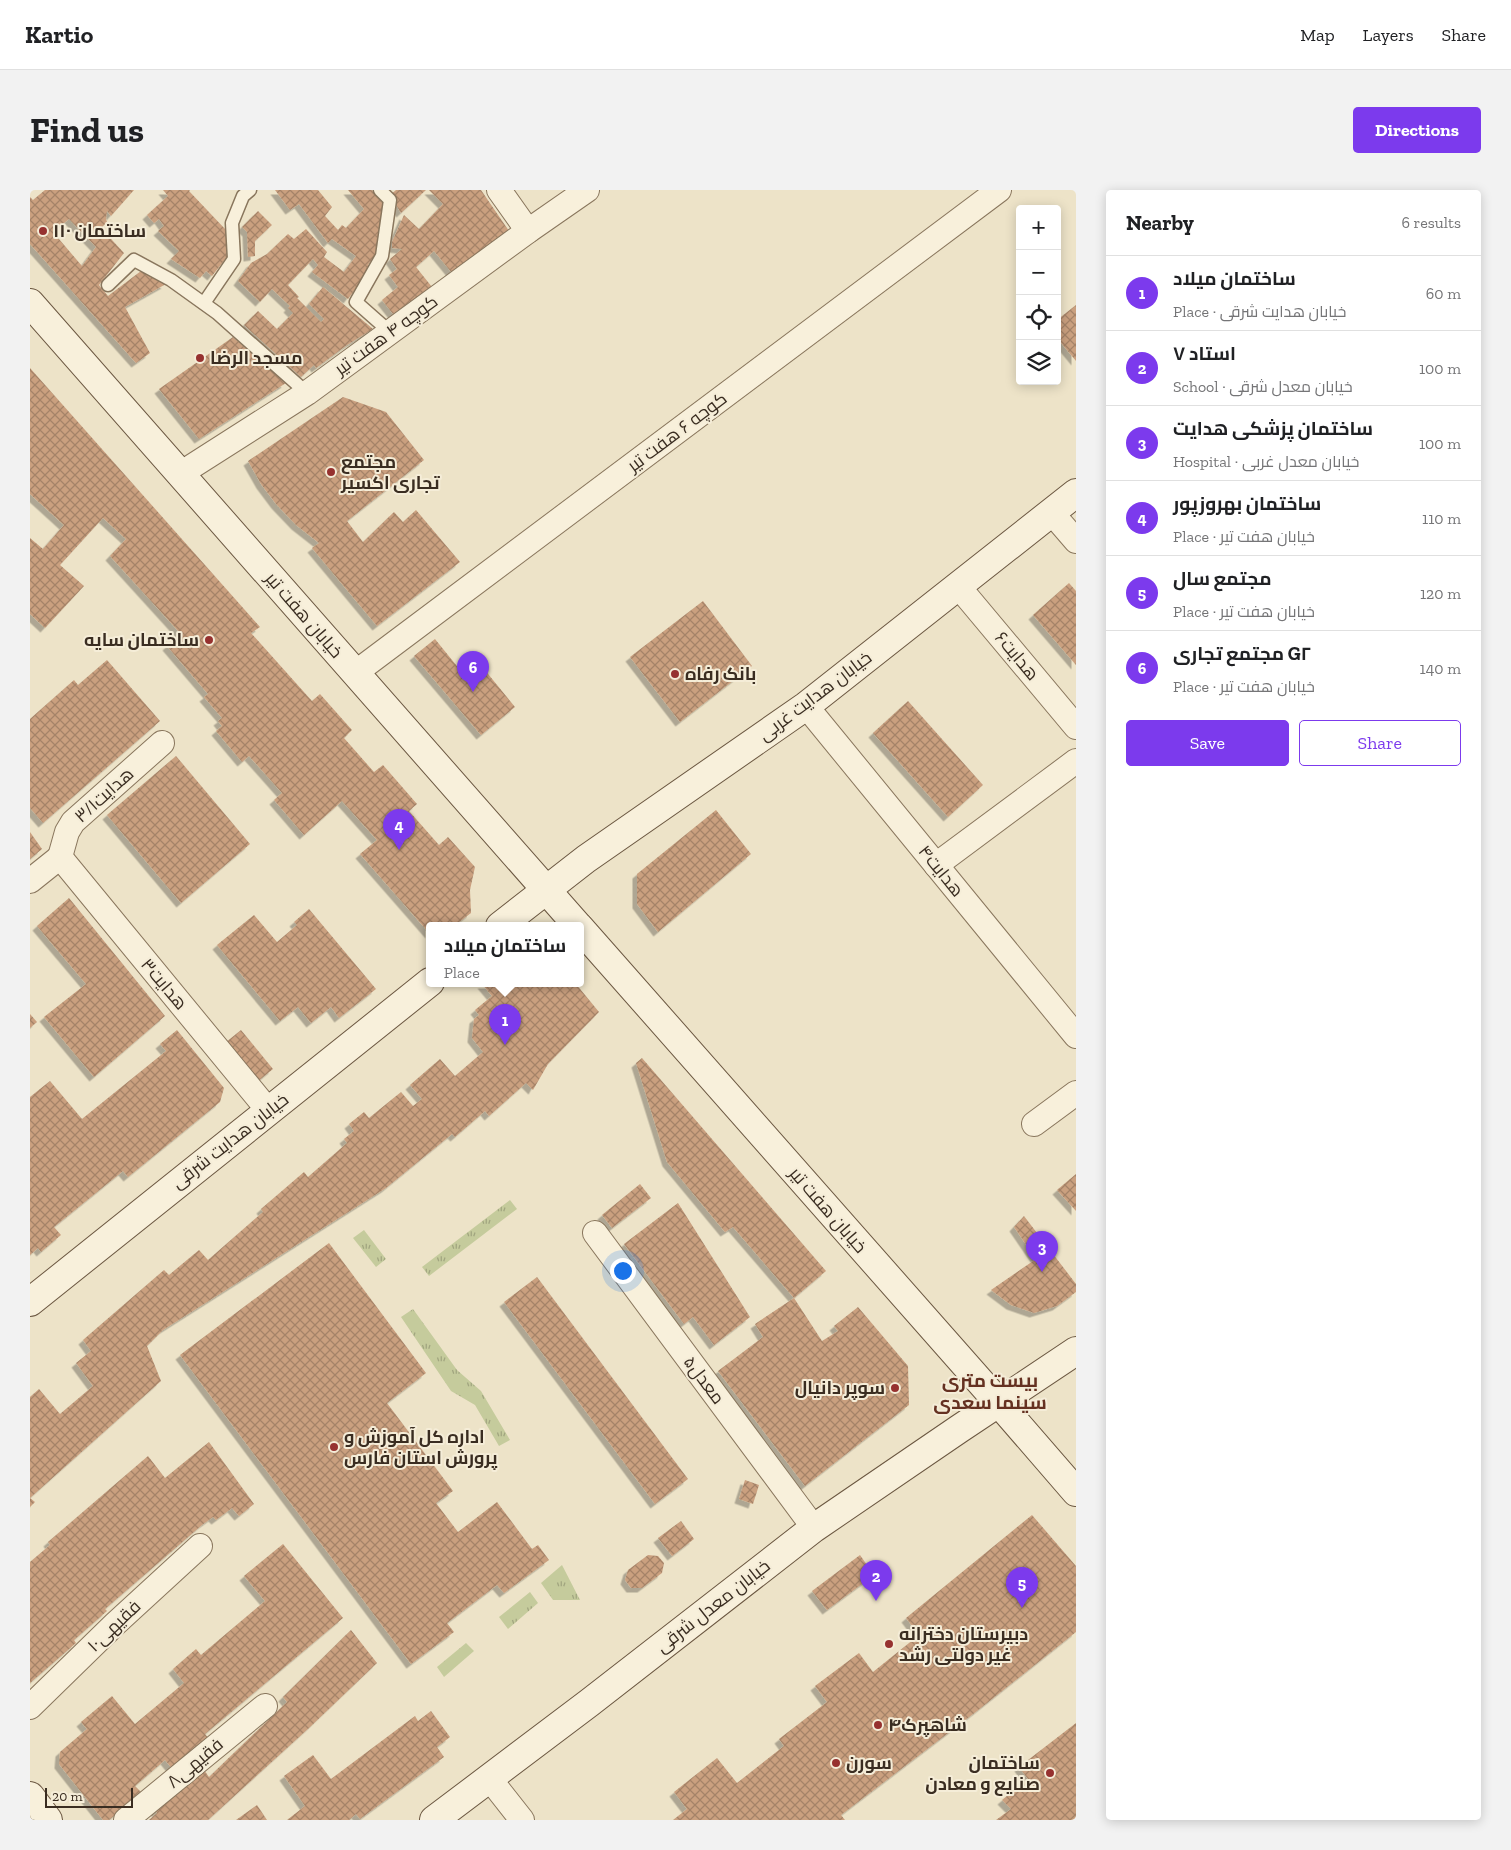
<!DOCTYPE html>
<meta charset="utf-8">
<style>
:root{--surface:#fff;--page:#f2f2f2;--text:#202124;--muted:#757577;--line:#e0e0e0;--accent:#7c3aed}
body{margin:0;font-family:"Zilla Slab",Cairo,serif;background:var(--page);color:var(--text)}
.controls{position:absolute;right:15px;top:15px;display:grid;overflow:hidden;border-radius:5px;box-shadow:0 2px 12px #0003}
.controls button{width:45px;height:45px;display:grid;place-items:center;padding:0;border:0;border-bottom:1px solid var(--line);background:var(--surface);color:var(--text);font:25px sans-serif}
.scale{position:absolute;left:15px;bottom:12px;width:88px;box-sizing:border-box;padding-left:5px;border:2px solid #3a2d21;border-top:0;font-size:14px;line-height:18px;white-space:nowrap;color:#3a2d21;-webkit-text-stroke:4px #f5edd8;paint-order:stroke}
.you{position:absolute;left:592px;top:1080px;width:18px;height:18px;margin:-12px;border:4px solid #fff;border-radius:50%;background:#1a73e8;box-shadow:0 0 0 8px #1a73e833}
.badge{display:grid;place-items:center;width:32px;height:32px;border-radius:50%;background:var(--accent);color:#fff;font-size:16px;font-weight:700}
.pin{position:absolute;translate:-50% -41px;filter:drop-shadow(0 1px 2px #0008)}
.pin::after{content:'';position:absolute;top:26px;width:18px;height:15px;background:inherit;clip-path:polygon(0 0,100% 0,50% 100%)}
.popup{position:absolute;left:396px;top:732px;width:158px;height:65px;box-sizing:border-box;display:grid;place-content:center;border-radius:5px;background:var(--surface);filter:drop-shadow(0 1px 4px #0005);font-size:16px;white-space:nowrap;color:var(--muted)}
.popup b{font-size:19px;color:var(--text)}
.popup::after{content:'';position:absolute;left:50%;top:100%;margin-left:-10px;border:10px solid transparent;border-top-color:var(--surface)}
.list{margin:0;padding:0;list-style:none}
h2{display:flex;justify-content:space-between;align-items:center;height:65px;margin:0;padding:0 20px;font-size:21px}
h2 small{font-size:16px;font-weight:400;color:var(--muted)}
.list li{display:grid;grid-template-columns:32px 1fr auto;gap:15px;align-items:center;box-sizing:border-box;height:75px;padding:0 20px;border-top:1px solid var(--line)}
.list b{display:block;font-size:19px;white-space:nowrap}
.list p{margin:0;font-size:16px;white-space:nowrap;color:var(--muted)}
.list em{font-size:16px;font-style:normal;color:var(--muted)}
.actions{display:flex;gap:10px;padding:15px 20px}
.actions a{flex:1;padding:11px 0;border:1px solid var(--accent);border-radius:5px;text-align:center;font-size:18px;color:var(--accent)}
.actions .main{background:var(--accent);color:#fff}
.icon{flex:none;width:28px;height:28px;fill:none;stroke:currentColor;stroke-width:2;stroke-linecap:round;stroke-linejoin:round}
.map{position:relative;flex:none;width:1046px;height:1630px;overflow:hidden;border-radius:5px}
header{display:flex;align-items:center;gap:30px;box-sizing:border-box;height:70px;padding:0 25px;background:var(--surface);border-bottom:1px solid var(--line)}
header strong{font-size:24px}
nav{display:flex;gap:28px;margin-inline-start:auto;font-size:18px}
.intro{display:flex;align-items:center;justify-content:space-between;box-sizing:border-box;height:120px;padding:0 30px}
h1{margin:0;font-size:35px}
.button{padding:12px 22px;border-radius:5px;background:var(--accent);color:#fff;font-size:18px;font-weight:700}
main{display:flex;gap:30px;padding:0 30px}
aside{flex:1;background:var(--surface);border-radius:5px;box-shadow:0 2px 12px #0003}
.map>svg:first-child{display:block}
</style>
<header>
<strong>Kartio</strong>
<nav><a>Map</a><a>Layers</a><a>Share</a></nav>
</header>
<div class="intro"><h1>Find us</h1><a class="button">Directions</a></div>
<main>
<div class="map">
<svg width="1046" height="1630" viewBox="0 0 1046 1630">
<defs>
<pattern id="grass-tufts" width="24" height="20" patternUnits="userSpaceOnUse" patternTransform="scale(1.25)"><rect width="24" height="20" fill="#c5cb9c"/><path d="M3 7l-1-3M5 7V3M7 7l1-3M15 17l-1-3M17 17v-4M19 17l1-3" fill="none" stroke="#a1a57f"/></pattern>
<pattern id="building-cross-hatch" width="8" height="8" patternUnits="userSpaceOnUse" patternTransform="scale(1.25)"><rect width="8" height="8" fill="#caa07f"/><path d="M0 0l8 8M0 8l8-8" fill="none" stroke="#a58368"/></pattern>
<filter id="shadow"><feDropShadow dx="-4.5" dy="4.5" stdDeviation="0" flood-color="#0004"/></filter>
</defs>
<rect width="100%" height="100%" fill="#ede3c8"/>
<g fill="url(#grass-tufts)">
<polygon points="480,1010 487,1019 399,1086 392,1077"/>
<polygon points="334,1040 356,1069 346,1077 323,1048"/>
<polygon points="383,1119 427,1180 451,1201 480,1250 469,1256 445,1215 421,1201 371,1127"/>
<polygon points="532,1375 550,1410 523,1410 511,1393"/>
<polygon points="500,1402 508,1413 478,1439 469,1427"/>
<polygon points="436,1453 444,1461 414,1487 407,1477"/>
</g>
<g fill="url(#building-cross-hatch)" fill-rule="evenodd" filter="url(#shadow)">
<path d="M 15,0 L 104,0 L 81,26 L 77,21 L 76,29 L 77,32 L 71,38 L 94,63 L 69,95 L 78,106 L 111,81 L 136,94 L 95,117 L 120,163 L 106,173 L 0,54 L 0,7 L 3,10 ZM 39,29 L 66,57 L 52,76 L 23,42 Z"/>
<polygon points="133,0 160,0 159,1 196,40 197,67 182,86 176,81 170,88 141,69 149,61 128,41 134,36 129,29 124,33 117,25 138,6"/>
<polygon points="245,0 288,0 302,17 295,26 308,40 312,35 316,38 334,19 318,0 342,0 354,15 348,61 338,75 342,77 318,109 282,82 288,75 283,69 258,95 269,107 267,108 291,132 294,129 279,114 293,97 343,139 317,155 286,178 284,175 271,187 214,135 228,121 247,139 263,123 258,118 260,116 242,99 230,112 208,91 221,73 237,64 258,44 264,49 276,39 297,62 294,67 314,82 326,66 302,49 298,53 269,14 260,20"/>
<polygon points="366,0 396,0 371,23 360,5"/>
<polygon points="399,0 451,0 479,41 422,83 404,61 386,77 402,97 363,124 352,110 368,97 359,85 367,79 360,69 372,59 362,58 362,52 374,25 389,39 413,14"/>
<polygon points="228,21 242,35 225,51 225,66 218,67 217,42 212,37"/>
<polygon points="1046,115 1046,171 1027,148 1027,130"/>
<polygon points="203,147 256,193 169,249 129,199"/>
<polygon points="0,178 230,437 221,443 282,511 290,504 322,540 314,548 344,582 353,575 387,614 379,621 409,655 418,647 445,677 440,700 441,723 424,736 400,736 400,744 330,664 347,650 312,611 274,645 244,610 252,603 219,566 212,572 186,541 192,536 188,531 192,528 174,507 178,504 137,456 151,444 80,366 96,349 73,328 30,375 54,396 15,438 0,424 0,348 13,359 34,335 0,304"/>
<polygon points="313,207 356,222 394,270 317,331 333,352 364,322 373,332 386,320 430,372 347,436 282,358 289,353 266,335 246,314 231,294 218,271"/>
<polygon points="1039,393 1046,401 1046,475 1003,425"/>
<polygon points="673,411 722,476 650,532 600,467"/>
<polygon points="405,449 435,486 450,474 485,517 451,545 384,466"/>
<polygon points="77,470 130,531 13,633 0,618 0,529 44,490 48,495"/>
<polygon points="878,511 953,595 918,627 843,543"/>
<polygon points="146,566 220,654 151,713 77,625"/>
<polygon points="686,620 721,664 628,742 607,714 607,684"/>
<polygon points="0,642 12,659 0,669"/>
<polygon points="39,708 135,826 64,887 14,827 56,794 7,736"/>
<polygon points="279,719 346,799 309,828 301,817 281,833 268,817 250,831 187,755 224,725 247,752 267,735 264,732"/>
<polygon points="452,794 546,794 569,822 518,874 503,900 496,893 459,926 455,921 425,947 422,944 356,998 133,1140 117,1156 131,1191 0,1308 5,1312 0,1317 0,1207 9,1199 30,1224 63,1196 46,1173 61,1161 53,1150 134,1080 139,1085 169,1060 178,1070 233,1022 231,1019 274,982 278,987 317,953 314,949 324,941 319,934 334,922 339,928 371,902 383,916 392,909 380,895 410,869 425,886 453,862 442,848 444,829 449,825 445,820 462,806"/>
<polygon points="0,824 7,832 0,838"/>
<polygon points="147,840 194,898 190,912 98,987 93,981 24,1037 31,1045 11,1062 8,1058 0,1065 0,907 20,891 52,929 136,861 130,854"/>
<polygon points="211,840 243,879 227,892 195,853"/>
<polygon points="612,868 796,1081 764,1108 703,1037 695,1042 637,972 606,873"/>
<polygon points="1046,984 1046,1021 1027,1000"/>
<polygon points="610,994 621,1008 582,1038 572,1025"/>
<polygon points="648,1013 720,1127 684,1155 663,1127 654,1134 594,1054"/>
<polygon points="994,1026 1046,1094 1046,1102 1027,1116 1004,1123 981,1115 961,1100 1006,1069 984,1037"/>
<polygon points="299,1053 396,1183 357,1213 423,1301 406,1313 428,1342 467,1312 502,1359 508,1355 519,1370 474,1403 467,1395 417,1433 424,1442 381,1474 150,1165"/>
<polygon points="507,1087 658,1289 625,1314 474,1112"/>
<polygon points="764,1108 792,1151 808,1141 804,1136 828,1117 878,1176 879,1215 775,1296 688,1181 733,1147 725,1134"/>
<polygon points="179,1252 224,1314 209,1326 202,1318 186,1330 183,1327 172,1335 75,1419 77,1421 44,1450 46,1453 0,1493 0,1372 20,1355 18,1352 118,1266 135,1288"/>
<polygon points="715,1290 729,1295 723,1314 709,1309"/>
<polygon points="1002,1325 1046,1376 1046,1442 947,1521 811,1625 815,1630 643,1630 657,1619 644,1602 687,1568 707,1593 754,1556 749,1549 797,1512 785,1496 829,1463 843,1482 889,1445 876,1428"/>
<polygon points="651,1331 664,1349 642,1366 628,1348"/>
<polygon points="253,1354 313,1428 175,1544 180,1550 144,1581 135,1570 105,1596 112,1603 79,1630 73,1630 29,1574 30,1562 57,1539 51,1532 82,1506 105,1534 154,1493 143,1479 166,1459 171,1465 235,1411 214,1386"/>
<polygon points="618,1365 628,1366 634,1373 632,1383 612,1398 601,1398 595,1390 598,1380"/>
<polygon points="830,1365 844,1385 797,1420 782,1401"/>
<polygon points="321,1440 347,1473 279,1538 178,1630 119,1630 127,1623 124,1619 174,1580 179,1587 257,1512 253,1507"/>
<polygon points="401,1521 420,1547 407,1557 414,1567 330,1629 326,1624 319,1630 257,1630 275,1616 254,1586 283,1565 301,1589 385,1526 388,1531"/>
<polygon points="1046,1533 1046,1630 966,1630 981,1619 972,1610 998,1589 989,1577"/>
<polygon points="227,1615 237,1630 206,1630"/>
</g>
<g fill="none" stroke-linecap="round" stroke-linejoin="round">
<defs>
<g id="lane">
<polyline points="350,0 360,10 352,66 326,112 360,142"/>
<polyline points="78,95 104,70 141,90 187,123 277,203"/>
<polyline points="174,113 204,69 202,33 213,6 220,0"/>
</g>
<g id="street">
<polyline points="469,0 498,41"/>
<polyline points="150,284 277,203 498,41 557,0"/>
<polyline points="1021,322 1046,351"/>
<polyline points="928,396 1046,537"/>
<polyline points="325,483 969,0"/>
<polyline points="776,516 1046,846"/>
<polyline points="30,667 238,920"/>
<polyline points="30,667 37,642 43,632 132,553"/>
<polyline points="906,675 1046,571"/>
<polyline points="0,691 30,667"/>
<polyline points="1004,934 1046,903"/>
<polyline points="565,1043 784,1338"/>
<polyline points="0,1517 85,1434 170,1356"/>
<polyline points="459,1588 492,1630"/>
<polyline points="96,1630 235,1516"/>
</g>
<g id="secondary">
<polyline points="0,113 548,736"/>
<polyline points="470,736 556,669 776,516 1046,303"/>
<polyline points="550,738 969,1213 1046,1302"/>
<polyline points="0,1112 400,792"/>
<polyline points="0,1606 18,1630"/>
<polyline points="404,1630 559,1513 784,1338 929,1239 1046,1161"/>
</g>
</defs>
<use href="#lane" stroke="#89765d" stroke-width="15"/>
<use href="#street" stroke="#89765d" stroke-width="26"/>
<use href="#secondary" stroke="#6b5741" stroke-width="30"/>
<use href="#lane" stroke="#f8f0db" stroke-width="12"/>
<use href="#street" stroke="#f8f0db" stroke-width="24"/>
<use href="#secondary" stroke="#f8f0db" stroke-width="28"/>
</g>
<g fill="#96312f" stroke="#f5edd8" stroke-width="2">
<circle cx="13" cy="41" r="5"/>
<circle cx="170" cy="168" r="5"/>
<circle cx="301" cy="282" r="5"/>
<circle cx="179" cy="450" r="5"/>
<circle cx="645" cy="484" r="5"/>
<circle cx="865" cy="1198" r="5"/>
<circle cx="304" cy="1257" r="5"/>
<circle cx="859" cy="1454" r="5"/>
<circle cx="848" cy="1535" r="5"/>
<circle cx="806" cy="1573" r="5"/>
<circle cx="1020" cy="1583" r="5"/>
</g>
<g text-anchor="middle" stroke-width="4" stroke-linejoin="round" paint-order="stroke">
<g font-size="18" font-weight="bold" fill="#3a2d21" stroke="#f5edd8" text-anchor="start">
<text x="23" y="47">ساختمان ۱۱۰</text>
<text x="180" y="174">مسجد الرضا</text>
<text x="311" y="278">مجتمع<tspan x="311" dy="21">تجاری اکسیر</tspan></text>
<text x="169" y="456" text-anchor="end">ساختمان سایه</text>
<text x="655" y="490">بانک رفاه</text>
<text x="855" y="1204" text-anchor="end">سوپر دانیال</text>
<text x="314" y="1253">اداره کل آموزش و<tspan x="314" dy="21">پرورش استان فارس</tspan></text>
<text x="869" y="1450">دبیرستان دخترانه<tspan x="869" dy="21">غیر دولتی رشد</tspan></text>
<text x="858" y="1541">شاهپرک۴</text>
<text x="816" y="1579">سورن</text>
<text x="1010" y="1579" text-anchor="end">ساختمان<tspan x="1010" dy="21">صنایع و معادن</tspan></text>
</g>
<g font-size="18" fill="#3a2d21" stroke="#f5edd8">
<text transform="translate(356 145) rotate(-36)" y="6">کوچه ۴ هفت تیر</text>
<text transform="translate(647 242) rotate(-37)" y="6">کوچه ۶ هفت تیر</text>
<text transform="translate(274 425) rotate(49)" y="6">خیابان هفت تیر</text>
<text transform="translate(987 466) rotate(50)" y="6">هدایت۶</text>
<text transform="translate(785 506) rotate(-37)" y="6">خیابان هدایت غربی</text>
<text transform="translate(74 605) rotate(-42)" y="6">هدایت۳/۱</text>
<text transform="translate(911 681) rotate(51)" y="6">هدایت۴</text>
<text transform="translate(134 794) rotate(50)" y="6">هدایت۳</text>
<text transform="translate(200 951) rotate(-38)" y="6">خیابان هدایت شرقی</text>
<text transform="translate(798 1020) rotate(49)" y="6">خیابان هفت تیر</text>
<text transform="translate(674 1190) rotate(53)" y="6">معدل۵</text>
<text transform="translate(683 1416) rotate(-38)" y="6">خیابان معدل شرقی</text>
<text transform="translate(84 1436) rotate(-44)" y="6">فقیهی۱۰</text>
<text transform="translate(165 1573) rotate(-40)" y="6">فقیهی۸</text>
</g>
<g font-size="19" font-weight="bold" fill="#653121" stroke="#f5edd8">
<text x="960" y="1197">بیست متری<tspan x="960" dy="22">سینما سعدی</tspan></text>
</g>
</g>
</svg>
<div class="controls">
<button>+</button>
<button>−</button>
<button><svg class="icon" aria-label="locate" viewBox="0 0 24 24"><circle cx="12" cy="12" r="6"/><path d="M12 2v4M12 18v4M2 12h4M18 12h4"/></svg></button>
<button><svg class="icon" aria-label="layers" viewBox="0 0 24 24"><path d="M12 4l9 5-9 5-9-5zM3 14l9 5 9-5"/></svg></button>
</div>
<div class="scale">20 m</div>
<div class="you"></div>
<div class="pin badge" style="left:475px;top:855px">1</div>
<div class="popup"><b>ساختمان میلاد</b>Place</div>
<div class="pin badge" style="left:846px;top:1411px">2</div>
<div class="pin badge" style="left:1012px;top:1082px">3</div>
<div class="pin badge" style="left:369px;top:660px">4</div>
<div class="pin badge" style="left:992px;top:1418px">5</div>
<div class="pin badge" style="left:443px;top:502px">6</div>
</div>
<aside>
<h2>Nearby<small>6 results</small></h2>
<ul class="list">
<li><span class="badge">1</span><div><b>ساختمان میلاد</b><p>Place · خیابان هدایت شرقی</p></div><em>60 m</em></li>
<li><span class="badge">2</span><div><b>۷ استاد</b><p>School · خیابان معدل شرقی</p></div><em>100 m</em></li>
<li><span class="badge">3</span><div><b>ساختمان پزشکی هدایت</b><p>Hospital · خیابان معدل غربی</p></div><em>100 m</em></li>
<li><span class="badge">4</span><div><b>ساختمان بهروزپور</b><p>Place · خیابان هفت تیر</p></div><em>110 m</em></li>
<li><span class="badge">5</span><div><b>مجتمع سال</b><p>Place · خیابان هفت تیر</p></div><em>120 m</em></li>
<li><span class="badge">6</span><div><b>مجتمع تجاری G۲</b><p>Place · خیابان هفت تیر</p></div><em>140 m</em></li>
</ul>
<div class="actions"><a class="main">Save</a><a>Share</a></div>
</aside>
</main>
